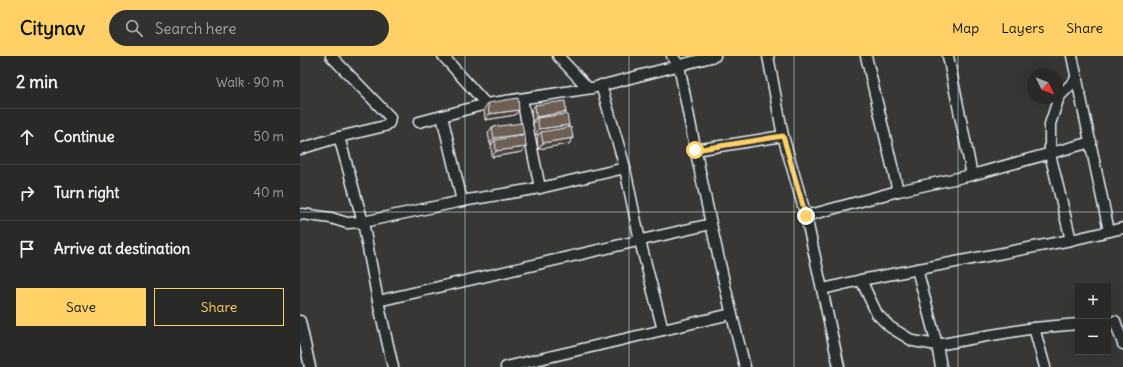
<!DOCTYPE html>
<meta charset="utf-8">
<style>
:root{--surface:#292928;--page:#313130;--text:#f1f3f6;--muted:#a5a6a8;--line:#454545;--accent:#ffd166}
body{margin:0;font-family:Delius,sans-serif;background:var(--page);color:var(--text)}
.controls{position:absolute;right:12px;bottom:12px;display:grid;overflow:hidden;border-radius:0px;box-shadow:0 4px 16px #0002}
.controls button{width:36px;height:36px;display:grid;place-items:center;padding:0;border:0;border-bottom:1px solid var(--line);background:var(--surface);color:var(--text);font:20px sans-serif}
.compass{position:absolute;left:727px;top:12px;width:36px;height:36px;border-radius:50%;background:var(--surface);box-shadow:0 4px 16px #0002;rotate:133deg}
.stop{position:absolute;width:12px;height:12px;margin:-9px;border:3px solid #ffd166;border-radius:50%;background:#fff}
.stop.end{background:#ffd166;border-color:#fff;box-shadow:0 1px 4px #0008}
.list{margin:0;padding:0;list-style:none}
h2{display:flex;justify-content:space-between;align-items:center;height:52px;margin:0;padding:0 16px;font-size:17px}
h2 small{font-size:13px;font-weight:400;color:var(--muted)}
.list li{display:grid;grid-template-columns:26px 1fr auto;gap:12px;align-items:center;box-sizing:border-box;height:56px;padding:0 16px;border-top:1px solid var(--line)}
.list b{display:block;font-size:15px;white-space:nowrap}
.list em{font-size:13px;font-style:normal;color:var(--muted)}
.actions{display:flex;gap:8px;padding:12px 16px}
.actions a{flex:1;padding:9px 0;border:1px solid var(--accent);border-radius:0px;text-align:center;font-size:14px;color:var(--accent)}
.actions .main{background:var(--accent);color:#111}
.icon{flex:none;width:22px;height:22px;fill:none;stroke:currentColor;stroke-width:2;stroke-linecap:round;stroke-linejoin:round}
.map{position:relative;flex:none;width:823px;height:311px;overflow:hidden}
header{display:flex;align-items:center;gap:24px;box-sizing:border-box;height:56px;padding:0 20px;background:var(--accent);color:#111}
header strong{font-size:19px}
nav{display:flex;gap:22px;margin-inline-start:auto;font-size:14px}
.search{width:280px;height:36px;background:var(--page);display:flex;align-items:center;gap:10px;box-sizing:border-box;padding:0 14px;border-radius:22px;color:var(--muted);font-size:15px}
main{display:flex}
aside{flex:1;background:var(--surface)}
.map>svg:first-child{display:block}
</style>
<header>
<strong>Citynav</strong>
<div class="search"><svg class="icon" aria-label="search" viewBox="0 0 24 24"><circle cx="10" cy="10" r="6"/><path d="M15 15l6 6"/></svg>Search here</div>
<nav><a>Map</a><a>Layers</a><a>Share</a></nav>
</header>
<main>
<aside>
<h2>2 min<small>Walk · 90 m</small></h2>
<ul class="list">
<li><svg class="icon" aria-label="ahead" viewBox="0 0 24 24"><path d="M12 20V5M6 11l6-6 6 6"/></svg><div><b>Continue</b></div><em>50 m</em></li>
<li><svg class="icon" aria-label="right" viewBox="0 0 24 24"><path d="M7 20v-9h11M14 6l5 5-5 5"/></svg><div><b>Turn right</b></div><em>40 m</em></li>
<li><svg class="icon" aria-label="arrive" viewBox="0 0 24 24"><path d="M6 21V4h12l-3 4 3 4H6"/></svg><div><b>Arrive at destination</b></div></li>
</ul>
<div class="actions"><a class="main">Save</a><a>Share</a></div>
</aside>
<div class="map">
<svg width="823" height="311" viewBox="0 0 823 311">
<rect width="100%" height="100%" fill="#373735"/>
<filter id="ink" filterUnits="userSpaceOnUse"><feTurbulence type="fractalNoise" baseFrequency=".025" numOctaves="2"/><feDisplacementMap in="SourceGraphic" scale="8" xChannelSelector="R" yChannelSelector="G"/><feConvolveMatrix kernelMatrix="1 2 1 2 8 2 1 2 1" color-interpolation-filters="sRGB"/></filter>
<g filter="url(#ink)">
<g fill="none" stroke-linecap="round" stroke-linejoin="round">
<defs>
<g id="street">
<polyline points="143,0 186,48"/>
<polyline points="258,0 288,32"/>
<path d="M 372,0 L 379,9 C 398,110 419,211 445,311"/>
<polyline points="468,0 483,80 506,160 539,311"/>
<polyline points="566,0 598,135"/>
<polyline points="648,0 672,119"/>
<polyline points="772,0 809,175"/>
<polyline points="301,29 324,108 340,185 363,274"/>
<polyline points="222,43 240,132"/>
<polyline points="142,60 162,145"/>
<polyline points="119,66 142,60 186,48 292,32 415,0"/>
<polyline points="39,81 63,166 78,245 93,311"/>
<polyline points="0,93 39,81 85,70 89,67 90,61 31,0"/>
<polyline points="395,94 483,80"/>
<polyline points="0,159 2,158 31,162 47,167 63,166 162,145 240,132 325,112"/>
<polyline points="506,160 598,135 672,119 791,86"/>
<polyline points="771,184 750,98 750,68 759,41 777,22"/>
<polyline points="617,213 637,289 641,311"/>
<polyline points="561,224 568,239 577,258 590,271 613,285 637,289 686,280 734,272 778,268"/>
<polyline points="523,233 561,224 771,184 823,172"/>
<polyline points="78,245 411,168"/>
<polyline points="0,265 10,311"/>
<polyline points="815,265 823,288"/>
<polyline points="734,272 745,311"/>
<polyline points="206,311 431,258"/>
</g>
</defs>
<use href="#street" stroke="#e8f1f8" stroke-width="13"/>
<use href="#street" stroke="#2a2d2e" stroke-width="10"/>
</g>
<g fill="#5e5147" stroke="#e8f1f8">
<polygon points="188,47 219,54 215,59 185,64 184,53"/>
<polygon points="235,49 266,56 265,58 269,69 267,72 273,82 269,88 238,93 237,82 239,78 235,79 233,68 234,66 232,66 231,55"/>
<polygon points="192,71 223,80 226,91 222,96 192,101 191,90 192,88 190,88 188,77"/>
</g>
<g fill="#4c423a" stroke="#e8f1f8">
<polygon points="219,54 215,59 185,64 189,58"/>
<polygon points="266,56 262,62 237,62 234,66 232,66 236,61"/>
<polygon points="269,69 265,75 241,76 239,78 235,79 239,73"/>
<polygon points="224,78 220,84 195,84 192,88 190,88 194,82"/>
<polygon points="273,82 269,88 238,93 243,87"/>
<polygon points="226,91 222,96 192,101 196,95"/>
</g>
<g fill="#6d5e53" stroke="#e8f1f8">
<polygon points="218,42 219,54 189,58 188,47"/>
<polygon points="265,45 266,56 236,61 235,49"/>
<polygon points="267,58 269,69 239,73 237,62"/>
<polygon points="222,67 224,78 194,82 192,71"/>
<polygon points="271,71 273,82 243,87 241,76"/>
<polygon points="225,79 226,91 196,95 195,84"/>
</g>
</g>
<g fill="none" stroke-linecap="round" stroke-linejoin="round" filter="url(#ink)">
<polyline stroke="#ffd166" stroke-width="5" points="395,94 483,80 506,160"/>
</g>
<path fill="none" stroke="#e8f1f8" stroke-width="1" stroke-opacity="0.55" d="M 165,0 L 165,311M 329,0 L 329,311M 494,0 L 494,311M 658,0 L 658,311M 0,156 L 823,156"/>
</svg>
<div class="controls">
<button>+</button>
<button>−</button>
</div>
<svg class="compass" viewBox="-18 -18 36 36"><path d="M0-13l5 13h-10z" fill="#e53935"/><path d="M0 13l5-13h-10z" fill="#a5a6a8"/></svg>
<div class="stop" style="left:395px;top:94px"></div>
<div class="stop end" style="left:506px;top:160px"></div>
</div>
</main>
